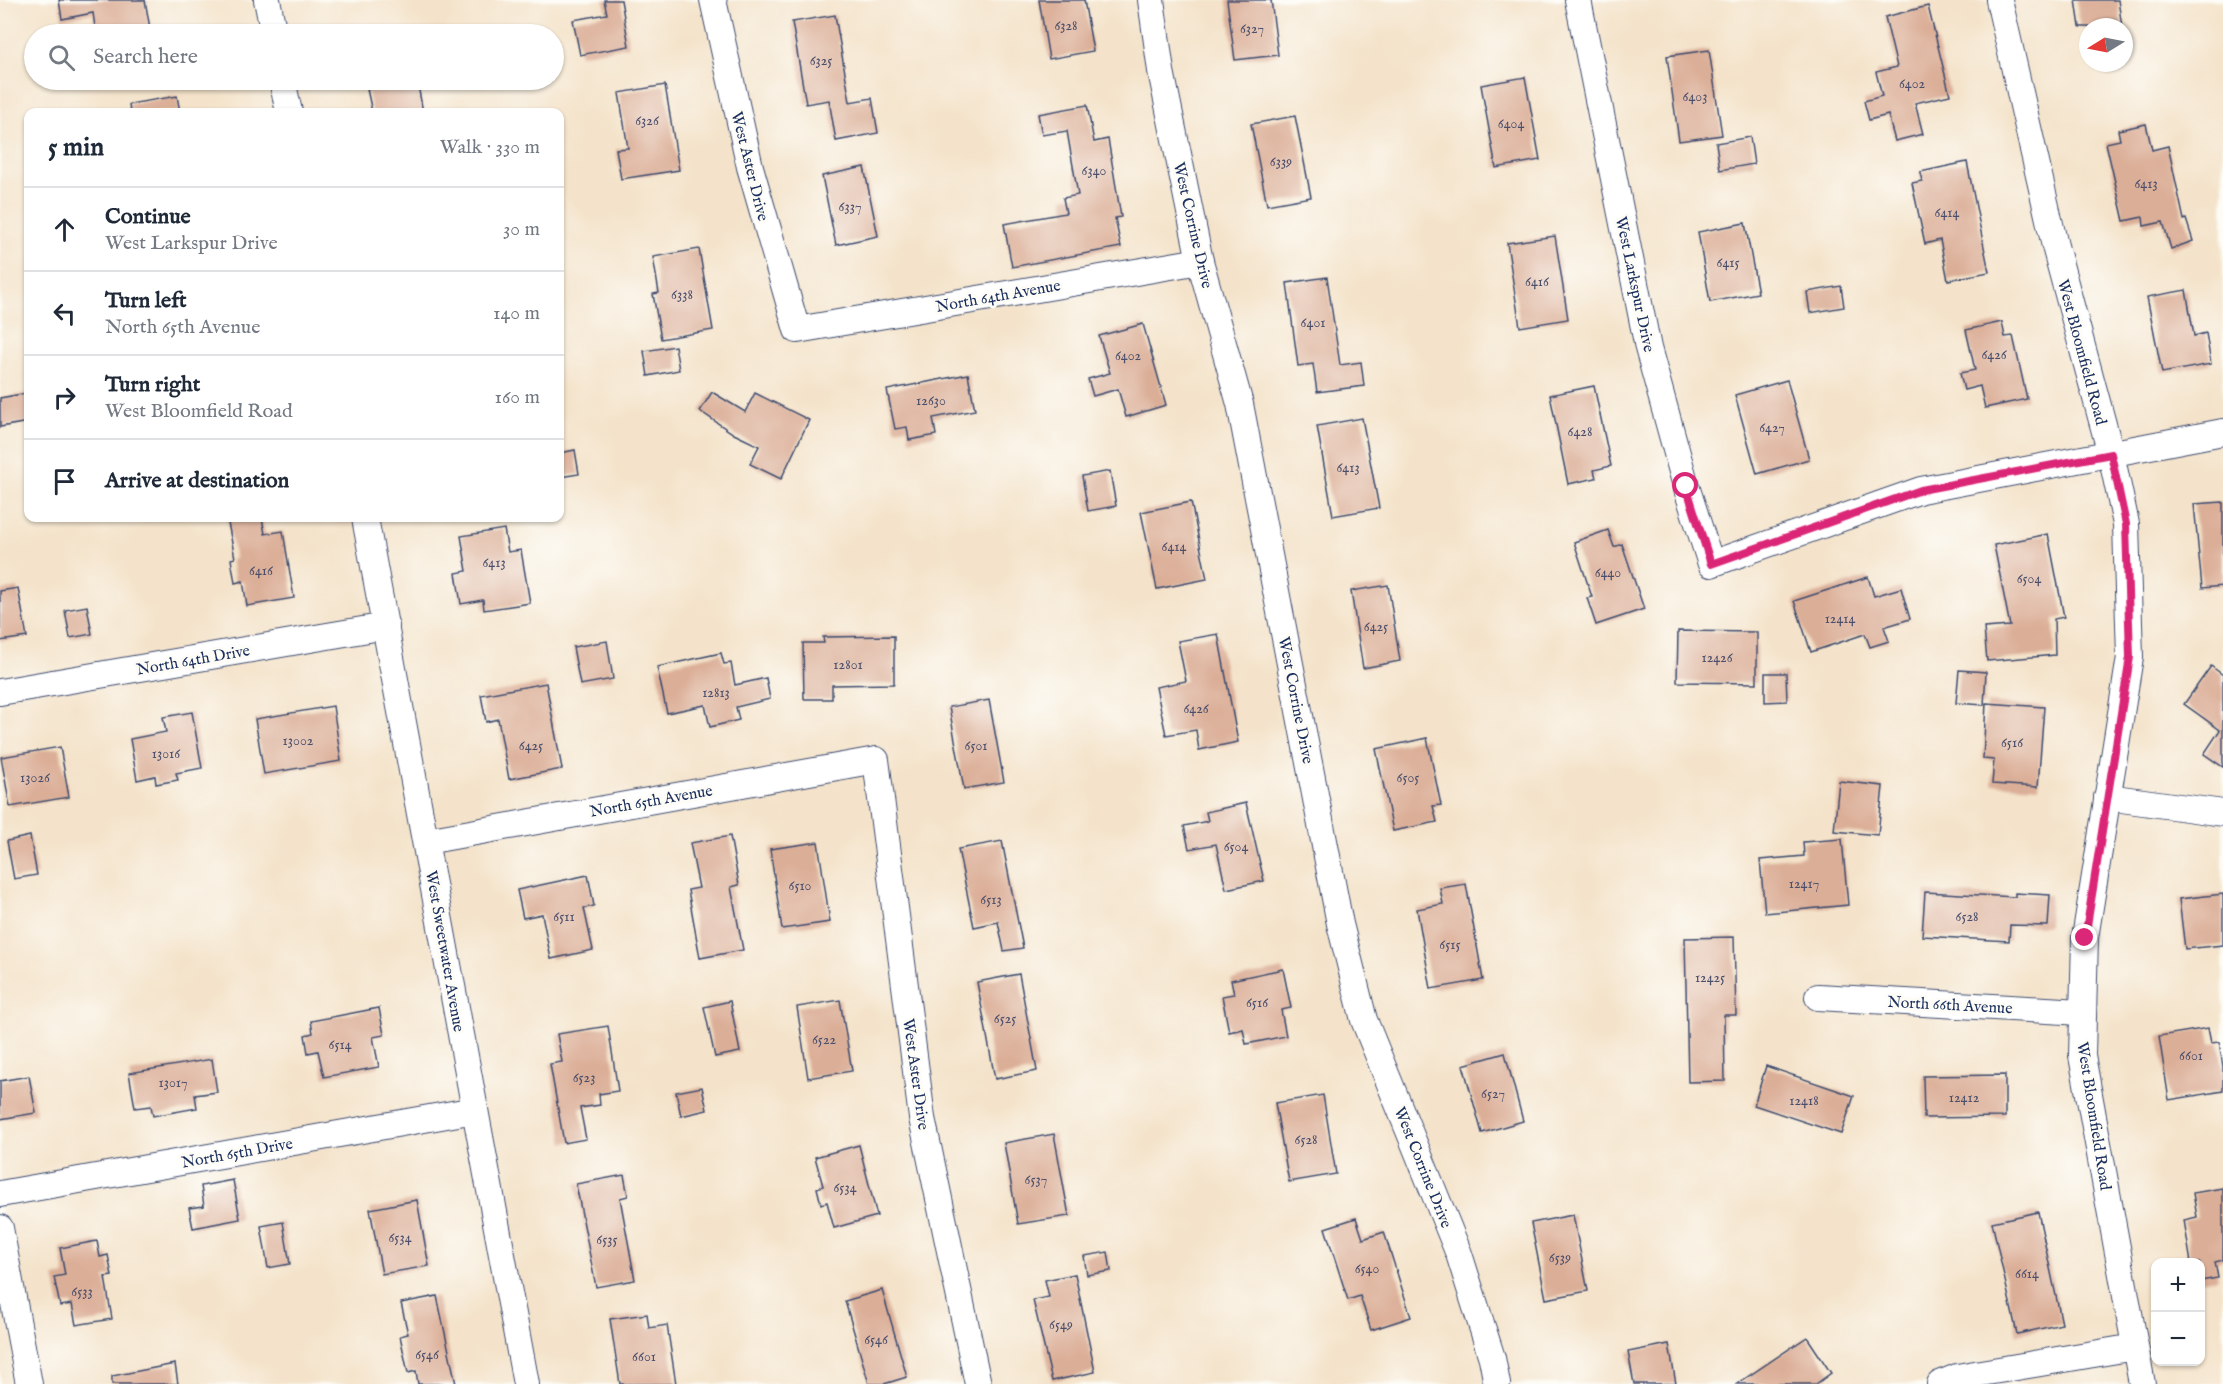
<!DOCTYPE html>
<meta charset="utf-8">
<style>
:root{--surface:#fff;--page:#f6f6f7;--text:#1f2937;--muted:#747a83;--line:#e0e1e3}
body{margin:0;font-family:"IM FELL English",serif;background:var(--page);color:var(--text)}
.controls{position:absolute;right:18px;bottom:18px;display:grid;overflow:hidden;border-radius:12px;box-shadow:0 2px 4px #0004}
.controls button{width:54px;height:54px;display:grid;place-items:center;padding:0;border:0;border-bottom:2px solid var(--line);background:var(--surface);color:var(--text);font:30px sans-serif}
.compass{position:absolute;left:2079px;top:18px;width:54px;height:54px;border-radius:50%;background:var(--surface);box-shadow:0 2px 4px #0004;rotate:260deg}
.stop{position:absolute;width:18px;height:18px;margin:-14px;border:4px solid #db2777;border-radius:50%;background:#fff}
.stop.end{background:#db2777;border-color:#fff;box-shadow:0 2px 6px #0008}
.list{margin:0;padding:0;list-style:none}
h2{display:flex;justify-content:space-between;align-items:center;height:78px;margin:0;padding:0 24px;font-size:26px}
h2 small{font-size:20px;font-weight:400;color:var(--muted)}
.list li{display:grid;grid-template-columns:39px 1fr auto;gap:18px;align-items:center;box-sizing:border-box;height:84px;padding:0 24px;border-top:2px solid var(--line)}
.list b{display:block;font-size:22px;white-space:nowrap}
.list p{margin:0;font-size:20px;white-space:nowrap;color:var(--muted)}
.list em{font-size:20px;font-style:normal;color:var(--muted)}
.icon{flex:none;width:33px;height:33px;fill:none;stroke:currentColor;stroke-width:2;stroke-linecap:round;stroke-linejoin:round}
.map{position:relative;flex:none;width:2223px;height:1384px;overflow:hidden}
.search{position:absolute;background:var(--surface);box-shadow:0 2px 4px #0004;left:24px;top:24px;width:540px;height:66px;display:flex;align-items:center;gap:15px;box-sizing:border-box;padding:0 21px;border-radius:33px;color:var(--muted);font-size:22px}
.panel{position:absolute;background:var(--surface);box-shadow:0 2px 4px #0004;left:24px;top:108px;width:540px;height:414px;border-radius:12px}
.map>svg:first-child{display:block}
</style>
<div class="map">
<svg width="2223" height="1384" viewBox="0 0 2223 1384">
<rect width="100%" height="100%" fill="#fdfcf7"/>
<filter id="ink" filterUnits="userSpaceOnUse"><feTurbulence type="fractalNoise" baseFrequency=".0167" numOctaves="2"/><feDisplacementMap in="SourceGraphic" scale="12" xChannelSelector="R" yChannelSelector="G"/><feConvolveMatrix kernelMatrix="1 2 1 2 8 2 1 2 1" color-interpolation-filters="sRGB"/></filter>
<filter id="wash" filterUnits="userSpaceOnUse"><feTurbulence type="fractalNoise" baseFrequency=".008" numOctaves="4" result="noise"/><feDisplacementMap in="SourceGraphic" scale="24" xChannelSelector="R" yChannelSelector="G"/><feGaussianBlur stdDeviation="1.35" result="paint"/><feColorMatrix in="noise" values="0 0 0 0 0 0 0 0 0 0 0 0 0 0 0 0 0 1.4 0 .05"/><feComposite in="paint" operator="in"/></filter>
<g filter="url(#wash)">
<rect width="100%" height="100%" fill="#f4e3ca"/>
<g id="blocks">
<g fill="#dbae97">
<polygon points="59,0 145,0 151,34 96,34 93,13 62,19"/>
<polygon points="604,0 621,0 629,46 580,55 573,20 607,14"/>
<polygon points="1039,0 1084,0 1093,51 1049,59"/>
<polygon points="1227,0 1271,0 1278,55 1235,60"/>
<polygon points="2076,0 2118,0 2122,27 2080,27"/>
<polygon points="1928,6 1950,95 1915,103 1923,134 1895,141 1888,115 1869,120 1864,101 1882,96 1876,72 1897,67 1885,17"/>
<polygon points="835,15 850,102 872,98 878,133 836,141 829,100 806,104 792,22"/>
<polygon points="1709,50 1722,135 1679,141 1667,56"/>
<polygon points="1525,77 1540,160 1496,168 1481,85"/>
<polygon points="417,80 423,112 372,112 367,89"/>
<polygon points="665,85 679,170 621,179 616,149 628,148 619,93"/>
<polygon points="177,96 180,112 130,112 129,104"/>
<polygon points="1087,105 1094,142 1108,139 1121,217 1115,218 1121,247 1012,267 1004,224 1066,213 1063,198 1078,195 1067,131 1042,135 1038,114"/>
<polygon points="1295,116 1311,197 1267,205 1251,124"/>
<polygon points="2146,124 2152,150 2168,146 2184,220 2186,219 2193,241 2171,249 2163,222 2144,226 2143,217 2124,221 2106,143 2120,140 2118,130"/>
<polygon points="1750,137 1754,164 1720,170 1716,143"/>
<polygon points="1967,162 1989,272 1948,280 1940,240 1925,244 1912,183 1922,181 1920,172"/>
<polygon points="864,167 878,236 836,245 822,176"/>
<polygon points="1745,223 1758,293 1710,302 1698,232"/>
<polygon points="1555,236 1568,319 1520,327 1507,243"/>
<polygon points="699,249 713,330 661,339 653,294 659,293 653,257"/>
<polygon points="1327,277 1340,365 1361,362 1364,386 1317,392 1313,364 1298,366 1287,283"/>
<polygon points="1841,286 1844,307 1810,313 1807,292"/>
<polygon points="2186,290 2194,336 2206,333 2211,364 2162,373 2147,297"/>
<polygon points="2002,322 2005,337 2013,336 2027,399 1985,408 1980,386 1964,390 1960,373 1975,370 1966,330"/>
<polygon points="1143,324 1166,405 1126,417 1118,389 1093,396 1088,379 1110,373 1099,336"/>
<polygon points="675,346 679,370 648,376 644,351"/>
<polygon points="968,374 975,410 933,418 936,435 909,440 907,427 895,429 887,390"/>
<polygon points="1787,380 1809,459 1757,474 1735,395"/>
<polygon points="1594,386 1611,466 1594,470 1596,478 1568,484 1550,395"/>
<polygon points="712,392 745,412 755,393 809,420 781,479 750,464 759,446 734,434 700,411"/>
<polygon points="28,393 28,422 0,427 0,398"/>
<polygon points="1362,418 1379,508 1333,516 1317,426"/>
<polygon points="575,450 579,474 560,477 560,453"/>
<polygon points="1110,471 1116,506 1088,511 1082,476"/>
<polygon points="1191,502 1207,579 1157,589 1141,512"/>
<polygon points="2223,502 2223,586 2202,588 2194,504"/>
<polygon points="227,518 262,518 265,534 283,531 294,598 247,606 243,581 235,583 231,559 235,558"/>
<polygon points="504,529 508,552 521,550 530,603 484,610 483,600 461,604 456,573 467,571 461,536"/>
<polygon points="1608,530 1614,547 1622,544 1644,609 1596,625 1587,598 1592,597 1574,542"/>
<polygon points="2048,534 2064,617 2054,619 2055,655 1987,661 1984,628 2010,626 1994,545"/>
<polygon points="1868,577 1874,596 1901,588 1910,619 1884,627 1889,641 1870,647 1865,634 1811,652 1794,601"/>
<polygon points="1388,585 1400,661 1363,668 1351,591"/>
<polygon points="18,588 27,637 0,641 0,591"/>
<polygon points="87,606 92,634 70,638 65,610"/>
<polygon points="1678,631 1757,632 1757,683 1677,682"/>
<polygon points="1218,634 1238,742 1199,750 1196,730 1166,735 1156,687 1186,681 1178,641"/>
<polygon points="894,636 894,684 832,685 832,699 804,699 803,643 824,643 823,637"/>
<polygon points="607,641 613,679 580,685 573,647"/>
<polygon points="721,653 724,664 731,663 735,685 766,678 770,699 736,707 739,720 710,727 705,705 667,713 657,667"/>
<polygon points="2211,666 2223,675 2223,767 2204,754 2220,730 2184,704"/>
<polygon points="1959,670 1986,672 1984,705 1956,703"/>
<polygon points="1765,673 1786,673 1787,701 1765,702"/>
<polygon points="546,683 562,769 509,779 498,719 486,722 481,695"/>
<polygon points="989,700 1004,782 964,789 949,707"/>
<polygon points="1986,703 2044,707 2038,787 1992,784 1994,760 1983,759"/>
<polygon points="333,706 341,761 264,774 255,719"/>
<polygon points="192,712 202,768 176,773 178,780 156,784 155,776 137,780 130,739 166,732 163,717"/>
<polygon points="1427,738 1441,805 1433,806 1437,822 1393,831 1376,749"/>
<polygon points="60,747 69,797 10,807 1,757"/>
<polygon points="1839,781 1883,786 1878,835 1834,831"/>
<polygon points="1246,803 1264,881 1226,889 1216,844 1189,849 1184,826 1208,821 1206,812"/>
<polygon points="30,836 37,875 14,879 7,841"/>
<polygon points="730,836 739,885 731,887 743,950 700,958 688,890 699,888 690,843"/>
<polygon points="1842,839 1848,905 1765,913 1760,860 1804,856 1803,842"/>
<polygon points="1002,841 1023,948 1004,951 998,922 974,927 958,849"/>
<polygon points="818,842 830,922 782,929 770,849"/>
<polygon points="588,875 594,906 584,908 593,950 551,959 542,914 523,918 517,890"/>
<polygon points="1466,884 1483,980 1431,989 1417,909 1443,904 1440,888"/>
<polygon points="1925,892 2015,897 2015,893 2050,895 2048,926 2010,925 2009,941 1922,936"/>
<polygon points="2223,894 2223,945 2185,949 2179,899"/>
<polygon points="1734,937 1736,1015 1724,1015 1725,1081 1688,1082 1685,938"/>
<polygon points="1283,969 1291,1008 1281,1010 1286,1036 1246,1044 1243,1029 1229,1032 1222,996 1234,994 1231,980"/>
<polygon points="1019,974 1037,1071 995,1079 977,982"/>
<polygon points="840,1000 852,1071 808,1078 797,1007"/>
<polygon points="730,1001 740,1052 715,1057 704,1007"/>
<polygon points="379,1008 384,1035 373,1037 379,1067 324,1077 318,1051 308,1053 305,1035 313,1033 311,1021"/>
<polygon points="608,1026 618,1091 599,1094 600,1105 580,1108 586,1139 564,1143 550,1064 562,1062 557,1034"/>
<polygon points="2208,1028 2211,1043 2219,1042 2223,1067 2223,1091 2169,1100 2159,1036"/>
<polygon points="1505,1053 1523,1121 1482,1133 1463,1065"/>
<polygon points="212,1059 217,1092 195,1095 197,1108 153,1116 151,1106 135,1108 129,1073"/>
<polygon points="1766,1066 1854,1096 1841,1134 1754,1105"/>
<polygon points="2005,1075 2005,1117 1924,1118 1923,1076"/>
<polygon points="29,1076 36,1113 0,1119 0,1081"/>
<polygon points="702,1087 707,1110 681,1116 676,1092"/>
<polygon points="1323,1095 1336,1174 1289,1182 1275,1103"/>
<polygon points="1054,1134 1069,1216 1018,1224 1004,1143"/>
<polygon points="859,1145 877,1216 834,1228 827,1202 821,1204 817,1188 823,1186 815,1157"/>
<polygon points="624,1175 628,1196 620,1198 635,1280 596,1287 576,1184"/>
<polygon points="233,1180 240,1219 193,1228 189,1208 204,1206 201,1186"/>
<polygon points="2223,1188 2223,1260 2215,1262 2218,1278 2200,1281 2200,1263 2191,1263 2184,1220 2197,1217 2193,1193"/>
<polygon points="417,1200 429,1266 382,1274 370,1209"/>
<polygon points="2038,1212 2062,1324 2017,1334 1992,1222"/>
<polygon points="1573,1215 1588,1291 1546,1299 1531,1223"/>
<polygon points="1356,1218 1363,1239 1384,1232 1411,1317 1371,1330 1360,1296 1348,1300 1325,1228"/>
<polygon points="283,1222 290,1264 268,1268 261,1226"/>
<polygon points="97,1241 100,1257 108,1255 112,1276 105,1277 112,1319 76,1325 72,1304 60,1306 54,1277 65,1275 60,1248"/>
<polygon points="1108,1252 1111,1271 1087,1275 1084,1256"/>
<polygon points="1075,1274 1095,1372 1052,1381 1033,1300 1049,1297 1045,1280"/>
<polygon points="882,1290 907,1377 884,1384 869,1384 845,1301"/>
<polygon points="437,1296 456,1384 418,1384 416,1371 408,1373 400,1336 408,1334 401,1303"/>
<polygon points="647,1314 649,1328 667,1325 676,1384 620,1384 610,1319"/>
<polygon points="1807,1337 1831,1373 1816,1384 1737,1384"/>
<polygon points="1669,1344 1676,1384 1634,1384 1628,1352"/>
<polygon points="175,1364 178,1384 112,1384 112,1376"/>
</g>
</g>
</g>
<g filter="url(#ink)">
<use href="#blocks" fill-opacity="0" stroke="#3c4a6e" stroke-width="1.5"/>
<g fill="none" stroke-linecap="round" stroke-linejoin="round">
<defs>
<g id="minor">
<polyline points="267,0 274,34"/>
<polyline points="713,0 750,167 797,330 1200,261"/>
<polyline points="1151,0 1161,71 1200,261 1240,404 1340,924 1364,1020 1459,1254 1492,1358 1497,1384"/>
<polyline points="1578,0 1648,348 1686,486 1711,564 1921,490 2223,432"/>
<polyline points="1999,0 2055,246 2111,454 2126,524 2130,657 2085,938 2082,1056 2142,1384"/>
<polyline points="282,80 289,112"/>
<polyline points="365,518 526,1384"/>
<polyline points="0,692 386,626"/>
<polyline points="2107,797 2223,813"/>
<polyline points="426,841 876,760 922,1118 978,1384"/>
<polyline points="1818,997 2082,1012"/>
<polyline points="0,1194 475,1110"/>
<polyline points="0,1228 29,1384"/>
<polyline points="1940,1384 1957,1377 2135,1347"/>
</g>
</defs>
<use href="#minor" stroke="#3c4a6e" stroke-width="28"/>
<use href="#minor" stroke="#fff" stroke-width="26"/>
</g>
</g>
<g fill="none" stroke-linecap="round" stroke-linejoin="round" filter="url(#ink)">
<polyline stroke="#db2777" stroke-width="8" points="1686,486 1711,564 1921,490 2111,454 2126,524 2130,657 2085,938"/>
</g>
<g text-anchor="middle" stroke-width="6" stroke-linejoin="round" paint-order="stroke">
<g font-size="14" fill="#4b4f6c">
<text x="1066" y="30">6328</text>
<text x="1252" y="33">6327</text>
<text x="821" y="65">6325</text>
<text x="1912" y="88">6402</text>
<text x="1695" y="101">6403</text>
<text x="647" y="125">6326</text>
<text x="1511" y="128">6404</text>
<text x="1281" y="166">6339</text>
<text x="1094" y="175">6340</text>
<text x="2146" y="188">6413</text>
<text x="850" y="211">6337</text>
<text x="1947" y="217">6414</text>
<text x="1728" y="267">6415</text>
<text x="1537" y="286">6416</text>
<text x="682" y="299">6338</text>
<text x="1313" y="327">6401</text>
<text x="1994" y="359">6426</text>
<text x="1128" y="360">6402</text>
<text x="931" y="405">12630</text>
<text x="1772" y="432">6427</text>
<text x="1580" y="436">6428</text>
<text x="1348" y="472">6413</text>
<text x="1174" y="551">6414</text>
<text x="494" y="567">6413</text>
<text x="261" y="575">6416</text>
<text x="1608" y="577">6440</text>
<text x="2029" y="583">6504</text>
<text x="1840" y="623">12414</text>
<text x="1376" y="631">6425</text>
<text x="1717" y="662">12426</text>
<text x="848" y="669">12801</text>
<text x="716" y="697">12813</text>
<text x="1196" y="713">6426</text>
<text x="298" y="745">13002</text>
<text x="2012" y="747">6516</text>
<text x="531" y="750">6425</text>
<text x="976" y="750">6501</text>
<text x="166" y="758">13016</text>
<text x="35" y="782">13026</text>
<text x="1408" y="782">6505</text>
<text x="1236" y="851">6504</text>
<text x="1804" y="888">12417</text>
<text x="800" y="890">6510</text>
<text x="991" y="904">6513</text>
<text x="564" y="921">6511</text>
<text x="1967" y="921">6528</text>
<text x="1450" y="949">6515</text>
<text x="1710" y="982">12425</text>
<text x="1257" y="1007">6516</text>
<text x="1005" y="1023">6525</text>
<text x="824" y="1044">6522</text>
<text x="340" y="1049">6514</text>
<text x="2191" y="1060">6601</text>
<text x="584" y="1082">6523</text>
<text x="173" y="1087">13017</text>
<text x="1493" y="1098">6527</text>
<text x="1964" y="1102">12412</text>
<text x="1804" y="1105">12418</text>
<text x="1306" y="1144">6528</text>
<text x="1036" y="1184">6537</text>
<text x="845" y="1192">6534</text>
<text x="400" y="1242">6534</text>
<text x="607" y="1244">6535</text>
<text x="1560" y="1262">6539</text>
<text x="1367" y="1273">6540</text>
<text x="2027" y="1278">6614</text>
<text x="82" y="1296">6533</text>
<text x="1061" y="1329">6549</text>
<text x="876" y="1344">6546</text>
<text x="427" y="1359">6546</text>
<text x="644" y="1361">6601</text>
</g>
<g font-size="16" fill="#1b2f5e" stroke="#fdfcf7">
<text transform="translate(751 166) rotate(76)" y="6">West Aster Drive</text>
<text transform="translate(1194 225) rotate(77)" y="6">West Corrine Drive</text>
<text transform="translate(1636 284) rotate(78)" y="6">West Larkspur Drive</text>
<text transform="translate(998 295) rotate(-10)" y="6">North 64th Avenue</text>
<text transform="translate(2083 352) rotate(75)" y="6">West Bloomfield Road</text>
<text transform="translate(193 659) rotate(-10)" y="6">North 64th Drive</text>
<text transform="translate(1297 700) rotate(79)" y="6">West Corrine Drive</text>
<text transform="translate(651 800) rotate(-10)" y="6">North 65th Avenue</text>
<text transform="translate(446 951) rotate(80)" y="6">West Sweetwater Avenue</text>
<text transform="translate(1950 1004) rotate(3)" y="6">North 66th Avenue</text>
<text transform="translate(917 1074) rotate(82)" y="6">West Aster Drive</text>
<text transform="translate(2095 1116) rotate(81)" y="6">West Bloomfield Road</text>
<text transform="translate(237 1152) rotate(-10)" y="6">North 65th Drive</text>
<text transform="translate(1424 1167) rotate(68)" y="6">West Corrine Drive</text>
</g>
</g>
</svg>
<div class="controls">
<button>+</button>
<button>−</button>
</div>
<svg class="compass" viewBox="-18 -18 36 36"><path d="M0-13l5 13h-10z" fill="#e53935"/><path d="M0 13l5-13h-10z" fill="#747a83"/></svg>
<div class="stop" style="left:1686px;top:486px"></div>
<div class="stop end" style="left:2085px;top:938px"></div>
<div class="search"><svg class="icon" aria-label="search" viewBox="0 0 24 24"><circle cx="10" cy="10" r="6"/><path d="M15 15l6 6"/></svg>Search here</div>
<section class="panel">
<h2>5 min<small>Walk · 330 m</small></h2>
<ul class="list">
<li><svg class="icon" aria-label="ahead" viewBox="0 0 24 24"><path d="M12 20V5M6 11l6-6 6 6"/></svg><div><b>Continue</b><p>West Larkspur Drive</p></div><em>30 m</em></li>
<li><svg class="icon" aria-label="left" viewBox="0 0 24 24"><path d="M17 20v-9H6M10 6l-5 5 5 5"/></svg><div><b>Turn left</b><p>North 65th Avenue</p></div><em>140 m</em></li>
<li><svg class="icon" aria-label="right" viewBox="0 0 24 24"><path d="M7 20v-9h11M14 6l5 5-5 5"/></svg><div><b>Turn right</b><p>West Bloomfield Road</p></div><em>160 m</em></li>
<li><svg class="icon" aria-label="arrive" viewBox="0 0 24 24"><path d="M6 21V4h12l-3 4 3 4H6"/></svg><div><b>Arrive at destination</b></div></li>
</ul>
</section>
</div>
